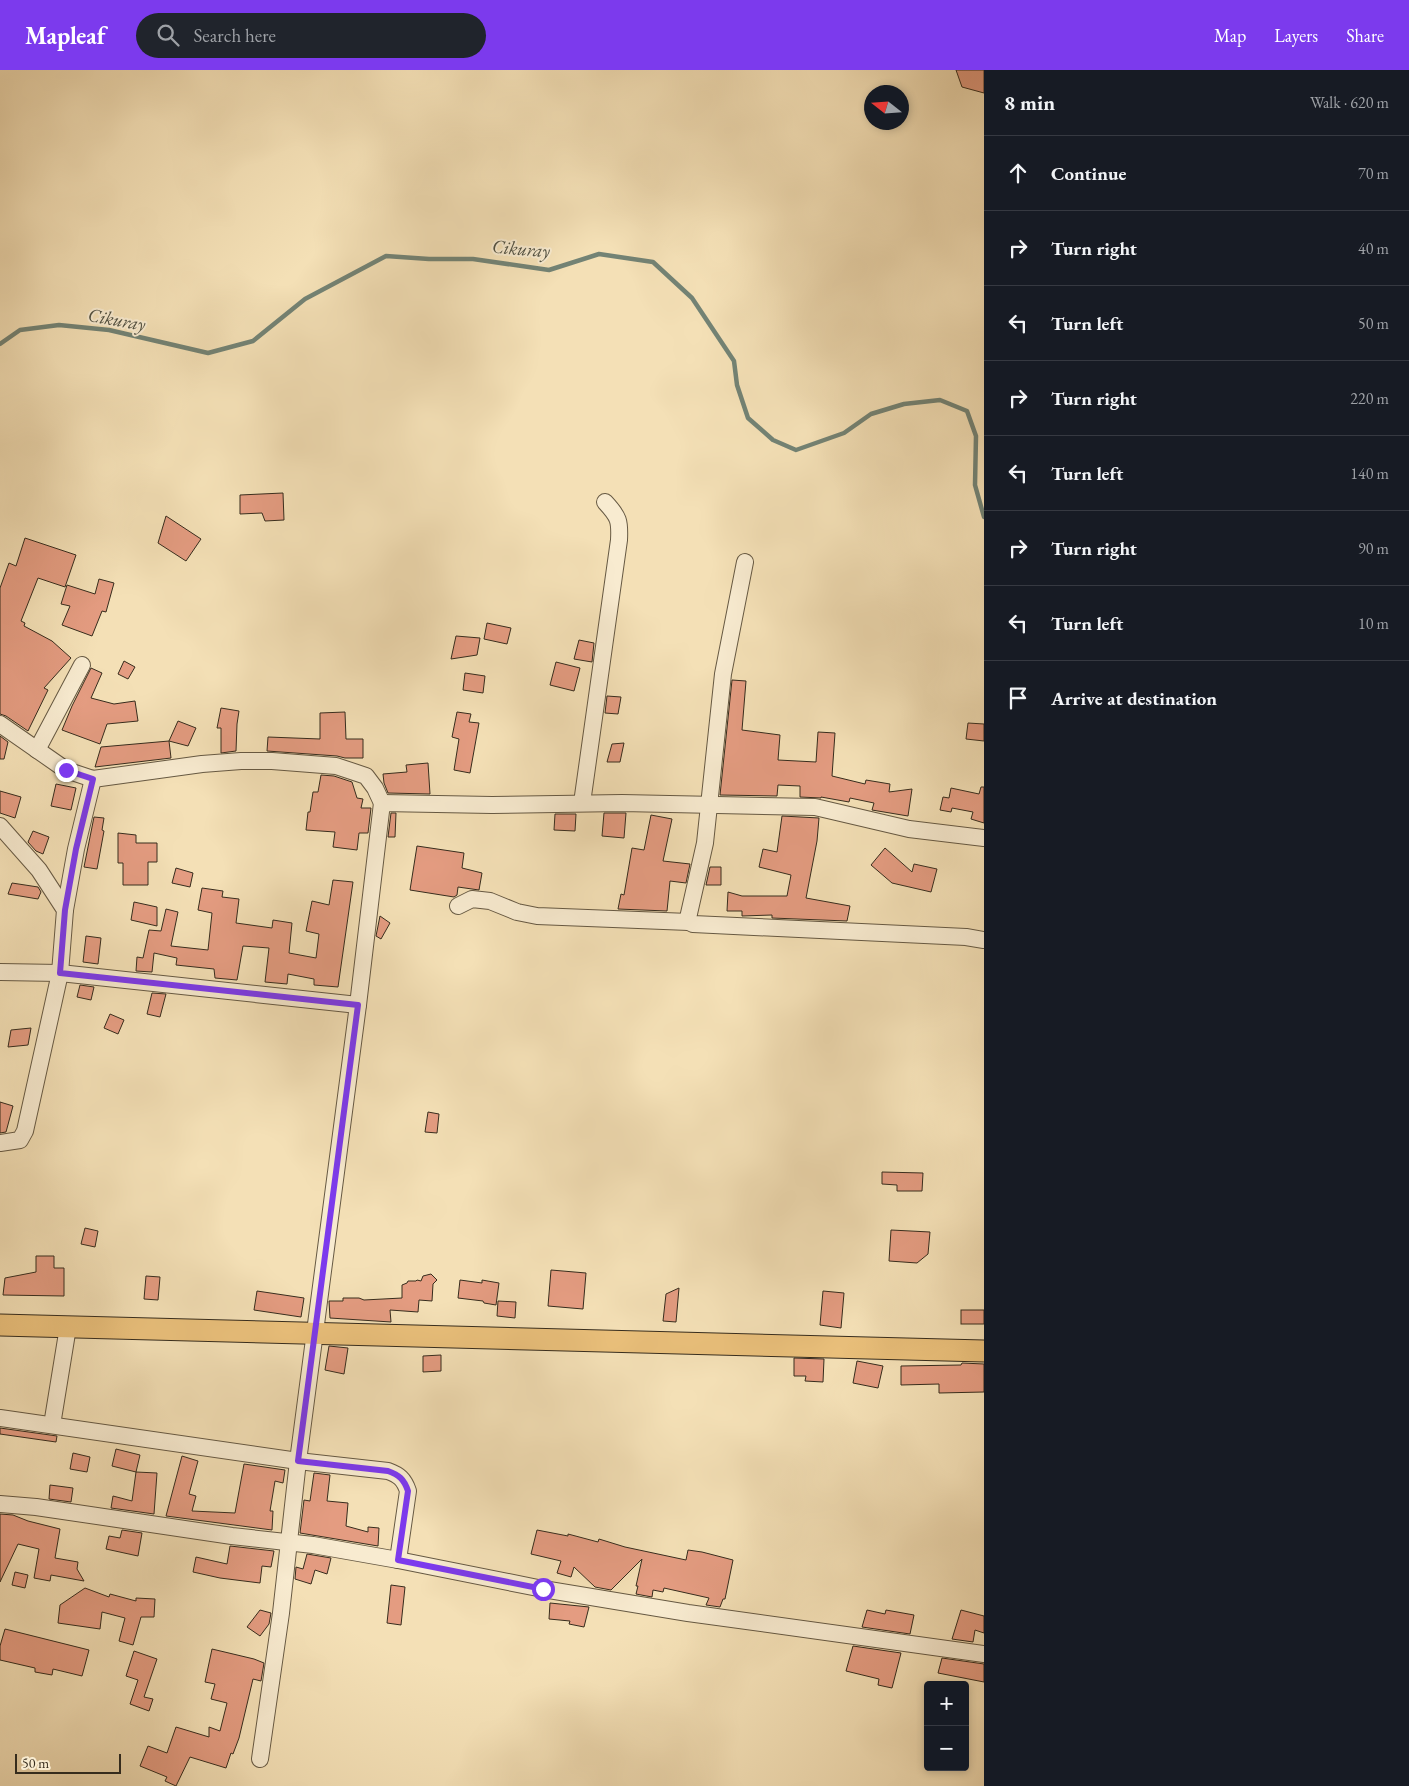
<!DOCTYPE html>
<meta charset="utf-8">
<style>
:root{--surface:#171b24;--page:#20242c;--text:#f1f3f6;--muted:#9ea1a6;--line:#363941;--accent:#7c3aed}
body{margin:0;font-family:"EB Garamond",serif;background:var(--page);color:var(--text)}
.controls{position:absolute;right:15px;bottom:15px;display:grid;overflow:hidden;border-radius:5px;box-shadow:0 2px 8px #0003}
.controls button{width:45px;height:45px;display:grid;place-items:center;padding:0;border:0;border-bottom:1px solid var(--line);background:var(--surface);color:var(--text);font:25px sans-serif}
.compass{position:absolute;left:864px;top:15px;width:45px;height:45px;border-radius:50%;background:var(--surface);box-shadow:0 2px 8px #0003;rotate:287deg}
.scale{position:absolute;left:15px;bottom:12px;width:106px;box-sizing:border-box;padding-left:5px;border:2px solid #362c1d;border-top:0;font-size:14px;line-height:18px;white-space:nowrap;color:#362c1d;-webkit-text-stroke:4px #f8ebd0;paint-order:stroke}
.stop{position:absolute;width:15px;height:15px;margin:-11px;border:4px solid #7c3aed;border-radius:50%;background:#fff}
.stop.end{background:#7c3aed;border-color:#fff;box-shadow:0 1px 5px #0008}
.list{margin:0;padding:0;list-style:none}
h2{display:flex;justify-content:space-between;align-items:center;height:65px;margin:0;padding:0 20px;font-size:21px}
h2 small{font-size:16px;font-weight:400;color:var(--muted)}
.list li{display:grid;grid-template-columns:32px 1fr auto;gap:15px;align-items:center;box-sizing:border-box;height:75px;padding:0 20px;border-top:1px solid var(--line)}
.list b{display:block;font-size:19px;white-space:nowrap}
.list em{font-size:16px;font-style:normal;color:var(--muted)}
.icon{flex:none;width:28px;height:28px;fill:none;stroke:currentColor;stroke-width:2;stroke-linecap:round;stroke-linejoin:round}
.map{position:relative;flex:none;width:984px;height:1716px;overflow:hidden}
header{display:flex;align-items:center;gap:30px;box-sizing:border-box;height:70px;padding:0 25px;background:var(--accent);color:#fff}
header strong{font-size:24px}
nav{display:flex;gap:28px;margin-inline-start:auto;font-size:18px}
.search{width:350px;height:45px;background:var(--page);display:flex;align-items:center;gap:12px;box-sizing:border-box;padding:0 18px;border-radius:28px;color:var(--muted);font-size:19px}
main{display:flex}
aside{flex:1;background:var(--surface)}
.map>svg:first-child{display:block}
</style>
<header>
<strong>Mapleaf</strong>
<div class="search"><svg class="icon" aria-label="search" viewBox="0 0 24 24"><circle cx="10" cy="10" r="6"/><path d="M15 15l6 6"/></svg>Search here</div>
<nav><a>Map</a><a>Layers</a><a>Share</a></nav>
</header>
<main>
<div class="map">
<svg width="984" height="1716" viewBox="0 0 984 1716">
<rect width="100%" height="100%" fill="#f4e0b6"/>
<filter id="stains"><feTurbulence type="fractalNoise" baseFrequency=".004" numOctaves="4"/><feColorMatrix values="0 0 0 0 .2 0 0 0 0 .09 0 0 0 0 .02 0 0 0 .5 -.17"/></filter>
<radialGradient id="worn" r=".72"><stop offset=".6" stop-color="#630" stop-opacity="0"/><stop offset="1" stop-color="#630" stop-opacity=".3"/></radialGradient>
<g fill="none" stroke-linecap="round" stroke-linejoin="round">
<polyline stroke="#738375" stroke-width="4.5" points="0,274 20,260 59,255 109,260 208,283 253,271 305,229 386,186 429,189 473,189 549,200 599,184 653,192 692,228 734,291 737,315 748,348 773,370 796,380 844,363 871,344 904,334 940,330 967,341 976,366 975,415 984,447"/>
</g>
<g fill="#e49c81" stroke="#362c1d">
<polygon points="956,0 984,0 984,23 962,17"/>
<polygon points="283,423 284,450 265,451 262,443 240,444 240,425"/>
<polygon points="166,446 201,469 186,491 158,473"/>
<polygon points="25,468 76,485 65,517 38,508 21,551 25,553 24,556 52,571 71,588 44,618 48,620 28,661 6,646 0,644 0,518 9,493 16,496"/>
<polygon points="99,509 114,513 106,542 102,541 92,566 62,555 70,536 61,534 67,515 95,524"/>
<polygon points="487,553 511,558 507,574 484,569"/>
<polygon points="456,566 480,568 477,585 451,589"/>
<polygon points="579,570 594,573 592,592 574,589"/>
<polygon points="124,591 135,597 128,609 118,604"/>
<polygon points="556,592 580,598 574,621 550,615"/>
<polygon points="91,598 102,603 91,628 114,634 135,631 138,651 107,654 100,674 62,660 72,636"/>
<polygon points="465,603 485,606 483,623 463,620"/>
<polygon points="732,610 746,611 742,660 780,665 778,690 816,692 818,662 835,663 832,706 865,714 866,710 890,714 889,722 912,719 908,746 872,740 874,733 850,728 849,732 821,727 821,728 800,727 800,716 778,715 777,726 720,725"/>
<polygon points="607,626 621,627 618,644 605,643"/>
<polygon points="221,638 239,641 237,654 236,681 221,683 221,658 217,658"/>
<polygon points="345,642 346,669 363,669 363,688 345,688 337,686 267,681 268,667 320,669 320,643"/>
<polygon points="457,642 471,644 469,652 479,653 470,703 454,700 459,669 452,667"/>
<polygon points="178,651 196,658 188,676 169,671"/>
<polygon points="968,653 984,654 984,671 966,669"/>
<polygon points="0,666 8,672 4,689 0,689"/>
<polygon points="169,671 171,688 95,697 101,677"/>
<polygon points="624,673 620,692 607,692 612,674"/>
<polygon points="428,693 430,724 388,723 384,713 383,704 407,702 406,695"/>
<polygon points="321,705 334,706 352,712 357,728 363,729 361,738 371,738 368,763 359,763 357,780 333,777 335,762 306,760 308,742 310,742 313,722 318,722"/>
<polygon points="56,714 76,718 71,740 51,736"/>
<polygon points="981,717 984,717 984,753 971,749 973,742 952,738 951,742 940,740 943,727 949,728 951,718 979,724"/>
<polygon points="0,721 21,727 15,748 0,743"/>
<polygon points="391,743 396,743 395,767 388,767"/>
<polygon points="604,743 626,743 624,768 602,766"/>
<polygon points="555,744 576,744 575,761 554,760"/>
<polygon points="651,745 672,749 663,791 690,794 686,813 670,811 667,841 618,839 621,824 624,825 632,778 644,780"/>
<polygon points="782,746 819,748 817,771 806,828 850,836 847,851 772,848 772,845 742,846 742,841 727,841 728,822 742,826 787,826 791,805 759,797 763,779 777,782"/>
<polygon points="94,747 104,748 102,760 104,761 97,799 84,797"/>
<polygon points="33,761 49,767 43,784 36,781 28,772"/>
<polygon points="118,763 136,765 136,773 157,773 157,792 148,792 148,815 123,815 123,793 118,793"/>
<polygon points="417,776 464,783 462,798 482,803 479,820 458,817 457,825 454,827 410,820"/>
<polygon points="885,778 912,802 914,794 937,799 931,822 892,813 871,795"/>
<polygon points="710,797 721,797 721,815 706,815"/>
<polygon points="176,798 193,803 190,817 172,813"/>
<polygon points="333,810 353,812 338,917 314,915 314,909 288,904 287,914 265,912 269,878 243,876 237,910 215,908 214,899 176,895 177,888 154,883 152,902 136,901 137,887 143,888 149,860 161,861 166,839 178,842 171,876 208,880 212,843 198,840 202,818 223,821 222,827 239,829 236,853 272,858 273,850 292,853 289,883 316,888 319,864 306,861 312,831 329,835"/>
<polygon points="12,813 38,817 41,822 38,829 8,824"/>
<polygon points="134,832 157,837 157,856 131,850"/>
<polygon points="380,846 390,853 381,869 376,866"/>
<polygon points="86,866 101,868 98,894 83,892"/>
<polygon points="80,915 94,917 91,930 77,927"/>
<polygon points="152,923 166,924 160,947 147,944"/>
<polygon points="110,944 124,950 118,964 104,958"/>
<polygon points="31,958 28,975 8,977 11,960"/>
<polygon points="0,1032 13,1036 6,1062 0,1063"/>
<polygon points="428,1042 439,1044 437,1063 425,1062"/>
<polygon points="882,1102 923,1103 922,1121 897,1121 897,1115 882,1114"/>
<polygon points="85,1158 98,1161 95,1177 81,1174"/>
<polygon points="891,1160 930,1162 928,1184 917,1193 889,1191"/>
<polygon points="36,1186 54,1186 54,1198 64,1198 64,1226 3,1225 5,1208 36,1202"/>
<polygon points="551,1200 586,1203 583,1239 548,1236"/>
<polygon points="431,1204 437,1210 433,1214 432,1231 419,1230 418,1242 390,1240 391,1252 330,1248 329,1231 343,1231 343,1228 359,1228 364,1230 402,1228 402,1215 407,1213 408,1211 416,1211 417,1210 421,1211 423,1206"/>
<polygon points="146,1206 160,1207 158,1230 144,1229"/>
<polygon points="460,1210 482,1213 482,1210 499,1213 496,1235 484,1233 483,1231 458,1228"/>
<polygon points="679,1218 676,1252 663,1251 666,1224"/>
<polygon points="257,1221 304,1228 301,1247 254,1240"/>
<polygon points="823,1221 844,1223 841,1258 820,1255"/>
<polygon points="498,1231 516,1232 515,1248 497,1246"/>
<rect x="961" y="1240" width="23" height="14"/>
<polygon points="329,1276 348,1278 344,1304 325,1300"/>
<polygon points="441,1285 441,1301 423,1302 423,1286"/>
<polygon points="794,1288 824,1289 823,1312 805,1311 806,1306 794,1306"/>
<polygon points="857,1291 883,1296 878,1318 853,1313"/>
<polygon points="962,1293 984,1294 984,1322 939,1323 939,1314 901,1315 901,1296 961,1295"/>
<polygon points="0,1358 57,1366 56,1372 0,1364"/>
<polygon points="116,1379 140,1385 136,1402 112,1396"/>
<polygon points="73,1383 90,1387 87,1402 70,1399"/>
<polygon points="182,1386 198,1391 189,1424 196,1426 192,1441 235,1443 244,1394 285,1400 283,1413 275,1411 270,1441 273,1441 272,1460 166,1446"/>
<polygon points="136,1402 157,1403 154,1444 111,1438 113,1426 132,1431"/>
<polygon points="314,1403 330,1405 327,1431 348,1433 346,1456 368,1462 368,1457 379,1458 378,1476 300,1463 304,1430 310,1431"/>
<polygon points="50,1415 73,1418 71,1432 49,1429"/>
<polygon points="0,1444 13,1445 28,1451 60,1459 55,1488 78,1492 77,1499 84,1511 51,1505 50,1511 34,1508 39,1479 18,1474 0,1512"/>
<polygon points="122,1460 142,1463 138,1486 106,1479 109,1466 120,1468"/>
<polygon points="537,1460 568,1466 568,1464 598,1472 599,1469 625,1477 686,1490 688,1480 702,1482 733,1490 725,1529 723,1529 720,1537 706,1535 709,1528 664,1518 663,1522 653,1520 652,1527 636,1524 638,1516 636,1516 642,1489 611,1520 595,1517 574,1497 571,1507 557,1503 561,1491 531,1484"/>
<polygon points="230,1476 274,1481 271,1497 262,1496 260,1513 220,1508 193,1502 196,1487 227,1494"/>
<polygon points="307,1484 331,1488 327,1504 315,1500 311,1514 295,1509 296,1497 303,1499"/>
<polygon points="15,1502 28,1505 25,1518 12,1515"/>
<polygon points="391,1515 405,1517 401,1555 387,1553"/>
<polygon points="85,1518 109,1527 110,1524 136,1531 136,1528 155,1529 154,1547 141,1547 133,1575 119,1571 125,1548 102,1542 100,1559 58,1553 60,1535"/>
<polygon points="550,1533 589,1537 584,1557 569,1554 570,1551 549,1549"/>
<polygon points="260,1540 271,1543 269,1554 260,1566 247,1557"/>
<polygon points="867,1540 885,1544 886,1540 914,1545 910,1564 862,1557"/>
<polygon points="961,1540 984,1546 984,1563 975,1560 973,1572 952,1569"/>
<polygon points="5,1559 89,1580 82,1606 53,1599 52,1605 35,1602 35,1598 0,1590 0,1576"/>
<polygon points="853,1576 901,1583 892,1618 878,1615 879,1609 846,1601"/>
<polygon points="212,1579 254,1589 264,1593 261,1611 253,1609 239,1668 233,1684 231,1683 226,1698 190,1687 176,1716 165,1711 167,1707 140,1696 148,1676 167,1683 176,1657 209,1667 209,1657 220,1661 227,1633 211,1629 215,1614 205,1612"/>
<polygon points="134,1581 157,1589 144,1627 153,1629 149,1641 130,1634 138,1610 126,1606"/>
<polygon points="942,1588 984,1594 984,1612 938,1603"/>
</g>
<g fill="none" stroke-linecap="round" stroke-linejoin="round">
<defs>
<g id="minor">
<polyline points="745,492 723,604 705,773 688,848 689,852 693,854 966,867 984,870"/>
<polyline points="0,654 66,700 93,709 202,694 241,691 272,691 336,696 366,706 375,718 382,733"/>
<polyline points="37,680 82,595"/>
<path d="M 582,733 L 619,470 C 620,451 619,447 605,432"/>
<polyline points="0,756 39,800 65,840 60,903 25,1061 20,1070 0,1073"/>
<polyline points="458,836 472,829 490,831 517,842 537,846 689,852"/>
<polyline points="65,840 76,779 93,709"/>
<polyline points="0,902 60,903 358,935"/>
<path d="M 0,1348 L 298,1391 L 388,1401 C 399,1405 404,1409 408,1421 L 398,1490"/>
<polyline points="52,1355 68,1257"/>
<polyline points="0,1434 36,1437 232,1466 313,1475 398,1490 543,1519 688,1543 984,1584"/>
<polyline points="260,1689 281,1543 298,1391 358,935 382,733 492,735 622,733 815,737 909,759 984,768"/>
</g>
<polyline id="major" points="0,1255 984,1281"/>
</defs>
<use href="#minor" stroke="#665943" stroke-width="18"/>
<use href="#major" stroke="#362c1d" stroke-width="23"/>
<use href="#minor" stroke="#f8ebd0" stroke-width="16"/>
<use href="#major" stroke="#eac07b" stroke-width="21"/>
</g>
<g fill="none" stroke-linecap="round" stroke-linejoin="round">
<path stroke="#7c3aed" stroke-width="6" d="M 66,700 L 93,709 L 76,779 L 65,840 L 60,903 L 358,935 L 298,1391 L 388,1401 C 399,1405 404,1409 408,1421 L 398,1490 L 543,1519"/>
</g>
<g text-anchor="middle" stroke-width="4" stroke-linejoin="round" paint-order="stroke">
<g font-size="19" font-style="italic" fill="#505042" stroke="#f8ebd0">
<text transform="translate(521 178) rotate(5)" y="7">Cikuray</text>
<text transform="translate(117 249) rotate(10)" y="7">Cikuray</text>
</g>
</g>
<rect width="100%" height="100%" filter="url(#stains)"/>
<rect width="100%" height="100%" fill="url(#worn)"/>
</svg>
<div class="controls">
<button>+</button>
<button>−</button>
</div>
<svg class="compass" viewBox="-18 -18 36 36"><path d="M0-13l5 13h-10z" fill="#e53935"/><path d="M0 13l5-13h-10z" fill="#9ea1a6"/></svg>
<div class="scale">50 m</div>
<div class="stop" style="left:543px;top:1519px"></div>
<div class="stop end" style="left:66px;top:700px"></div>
</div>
<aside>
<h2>8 min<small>Walk · 620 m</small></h2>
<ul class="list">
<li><svg class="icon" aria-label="ahead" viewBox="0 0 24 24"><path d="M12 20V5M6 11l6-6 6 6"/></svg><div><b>Continue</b></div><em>70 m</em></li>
<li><svg class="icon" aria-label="right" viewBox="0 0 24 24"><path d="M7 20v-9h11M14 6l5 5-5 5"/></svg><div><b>Turn right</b></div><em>40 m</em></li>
<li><svg class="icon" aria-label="left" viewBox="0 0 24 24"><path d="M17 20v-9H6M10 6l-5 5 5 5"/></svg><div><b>Turn left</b></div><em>50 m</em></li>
<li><svg class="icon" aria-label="right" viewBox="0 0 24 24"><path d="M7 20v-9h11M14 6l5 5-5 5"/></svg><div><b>Turn right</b></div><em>220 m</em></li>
<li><svg class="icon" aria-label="left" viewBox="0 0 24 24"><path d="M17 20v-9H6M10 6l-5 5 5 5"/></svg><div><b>Turn left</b></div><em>140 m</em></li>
<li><svg class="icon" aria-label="right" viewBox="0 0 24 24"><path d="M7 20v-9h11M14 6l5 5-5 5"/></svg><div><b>Turn right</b></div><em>90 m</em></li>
<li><svg class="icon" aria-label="left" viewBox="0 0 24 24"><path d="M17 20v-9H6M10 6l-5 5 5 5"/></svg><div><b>Turn left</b></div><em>10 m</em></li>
<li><svg class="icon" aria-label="arrive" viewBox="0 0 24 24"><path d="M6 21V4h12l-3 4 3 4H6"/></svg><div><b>Arrive at destination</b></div></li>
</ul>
</aside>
</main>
